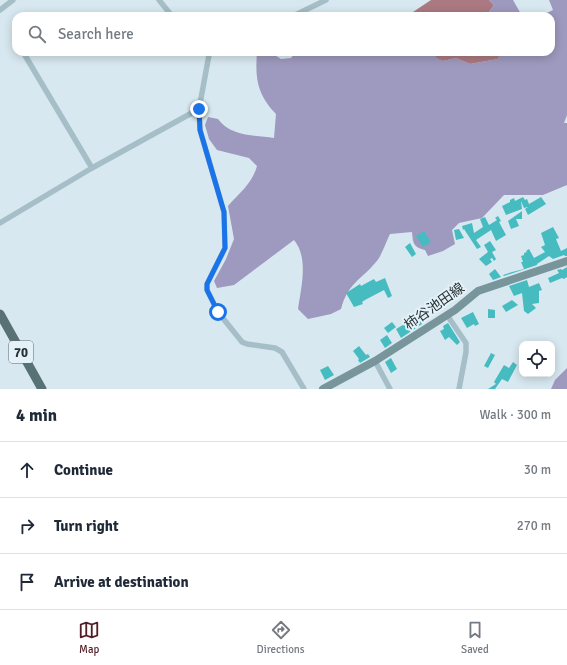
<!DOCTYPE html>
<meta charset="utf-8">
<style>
:root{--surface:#fff;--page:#f6f6f7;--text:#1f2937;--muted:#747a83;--line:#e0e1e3;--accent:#521e25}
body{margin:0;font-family:Signika,"Noto Sans JP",sans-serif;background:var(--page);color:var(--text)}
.controls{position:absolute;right:12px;bottom:12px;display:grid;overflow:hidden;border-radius:8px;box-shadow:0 2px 10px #0003}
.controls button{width:36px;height:36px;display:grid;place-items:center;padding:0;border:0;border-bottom:1px solid var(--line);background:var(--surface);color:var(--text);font:20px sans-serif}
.stop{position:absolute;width:12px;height:12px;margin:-9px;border:3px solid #1a73e8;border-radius:50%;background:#fff}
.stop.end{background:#1a73e8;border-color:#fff;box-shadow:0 1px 4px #0008}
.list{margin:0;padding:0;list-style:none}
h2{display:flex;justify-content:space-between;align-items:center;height:52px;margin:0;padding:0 16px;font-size:17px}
h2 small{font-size:13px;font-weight:400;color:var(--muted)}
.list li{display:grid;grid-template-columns:26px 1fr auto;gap:12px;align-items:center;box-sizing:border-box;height:56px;padding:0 16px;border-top:1px solid var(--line)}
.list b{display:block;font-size:15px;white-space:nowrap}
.list em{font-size:13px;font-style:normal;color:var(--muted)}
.icon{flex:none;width:22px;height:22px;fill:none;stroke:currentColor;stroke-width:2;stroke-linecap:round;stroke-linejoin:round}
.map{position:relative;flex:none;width:567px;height:389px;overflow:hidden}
.search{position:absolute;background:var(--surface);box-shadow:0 2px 10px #0003;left:12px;right:12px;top:12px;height:44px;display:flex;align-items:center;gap:10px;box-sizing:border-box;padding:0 14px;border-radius:12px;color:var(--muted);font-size:15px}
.sheet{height:220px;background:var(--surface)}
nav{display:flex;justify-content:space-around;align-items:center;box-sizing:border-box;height:56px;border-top:1px solid var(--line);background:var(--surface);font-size:11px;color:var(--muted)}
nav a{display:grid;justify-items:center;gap:2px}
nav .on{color:var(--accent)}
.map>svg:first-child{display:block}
</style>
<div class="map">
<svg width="567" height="389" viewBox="0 0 567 389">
<rect width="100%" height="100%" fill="#d8e8f0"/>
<g fill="#9e99be">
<path d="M 489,0 L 513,0 L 521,14 C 534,17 542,16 553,10 L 549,0 L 567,0 L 567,115 L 564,123 L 567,123 L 567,185 L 543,195 L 504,195 L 482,218 L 459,223 L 452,230 L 455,244 L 443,251 L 428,256 L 425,250 C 413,247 413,243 412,232 L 390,234 C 386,242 381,257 376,262 C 360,281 348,283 341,309 L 331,314 L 308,319 L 298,309 C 301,288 309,258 294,240 L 234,285 L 217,288 L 214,281 L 226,259 L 234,239 L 228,206 C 240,192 252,184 257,166 L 249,158 L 217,150 L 209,139 L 205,125 L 208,117 L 218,119 C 231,137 255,135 274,138 L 276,114 C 257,94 255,78 257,52 L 270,52 L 281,59 L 291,58 L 296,52 L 398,52 L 399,53 L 420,52 L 422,54 L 434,55 L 443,61 L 456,58 L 470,64 L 498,59 L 501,52 L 551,52 L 551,16 L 489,16 L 488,13 L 494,5 Z"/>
<polygon points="567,368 567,389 551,389 555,380"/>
</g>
<g fill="#ab7981">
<polygon points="431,0 489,0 494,5 488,13 489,16 407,16"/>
<polygon points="420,52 501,52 498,59 470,64 456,58 443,61 437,58 434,55 422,54"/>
</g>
<g fill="#46bcc0">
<polygon points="523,197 525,200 527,199 529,204 541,197 546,204 528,215 525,209 528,207 524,208 521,201 522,209 506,215 502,206 510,202 510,200 514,198 515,201"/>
<polygon points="522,211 522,219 516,219 519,226 511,229 508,221"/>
<polygon points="498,216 501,221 499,222 506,235 496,241 491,230 476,240 481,247 477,249 464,229 463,230 462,226 472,223 474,233 483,227 480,219 485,217 489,225 497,220 495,218"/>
<polygon points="553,227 559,238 556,239 561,251 567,248 567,256 565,256 564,255 553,259 549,256 537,264 537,265 504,276 503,275 512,272 524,269 521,262 523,262 521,256 524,255 524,253 527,252 526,251 529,249 534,258 545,252 541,247 545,245 541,233"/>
<polygon points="459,229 464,238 456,240 454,230"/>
<polygon points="424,231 431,242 423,247 416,236"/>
<polygon points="490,241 496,250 492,252 496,259 494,261 492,258 490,259 492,262 486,266 479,259 488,252 484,245"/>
<polygon points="410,243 416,254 412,257 405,247"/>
<polygon points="567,267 567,277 564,279 562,278 550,283 548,278 559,273 557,270 561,269 562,270"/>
<polygon points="495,269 501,277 493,280 489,274"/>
<polygon points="385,278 392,296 388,298 384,290 365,300 362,302 363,304 354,307 346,293 360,284 361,286 374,279 376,282"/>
<polygon points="527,280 529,287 539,283 542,290 539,291 539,303 532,304 536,308 528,314 524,311 522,293 514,296 509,286"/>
<polygon points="512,300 518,305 506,312 502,306"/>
<polygon points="488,309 495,310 495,318 488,318"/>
<polygon points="473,312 479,324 475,326 474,324 467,328 461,318"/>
<polygon points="408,316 413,323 419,319 422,324 401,338 396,329 408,322 405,319"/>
<polygon points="392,322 396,327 388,333 384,328"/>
<polygon points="448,323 460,342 457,345 449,337 445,340 440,331 444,329 443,326"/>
<polygon points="387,335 392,343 385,348 380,340"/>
<polygon points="359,346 366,355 368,354 370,357 360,363 358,360 359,359 353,351"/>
<polygon points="491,353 495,355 488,368 484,366"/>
<polygon points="391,358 397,369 391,373 385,362"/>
<polygon points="513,362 517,365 508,382 502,379 495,389 488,389 496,384 494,382 504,365 509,368"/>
<polygon points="328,366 334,375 325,380 320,370"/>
</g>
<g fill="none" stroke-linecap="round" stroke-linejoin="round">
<g stroke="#a5bec7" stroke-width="5.5">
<polyline points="159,0 172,16"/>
<polyline points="0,10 13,0"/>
<polyline points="293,16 326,0"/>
<polyline points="23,52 92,168"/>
<polyline points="209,55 199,109 200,130 224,212 225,248 207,284 207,290 218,312 242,342 247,344 275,348 282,352 304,389"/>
<polyline points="0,223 92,168 199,109"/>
<polyline points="447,315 466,343 466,352 459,389"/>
<polyline points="375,361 390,389"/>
</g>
<polyline stroke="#77959a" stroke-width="8" points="323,389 375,361 455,310 478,291 567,261"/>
<polyline stroke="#587174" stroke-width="9" points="0,314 42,389"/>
</g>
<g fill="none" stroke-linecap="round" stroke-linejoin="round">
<polyline stroke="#1a73e8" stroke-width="5" points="199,109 200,130 224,212 225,248 207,284 207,290 218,312"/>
</g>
<g text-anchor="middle" stroke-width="4" stroke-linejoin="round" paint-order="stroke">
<rect fill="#e4f1f8" stroke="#5f6b6e" stroke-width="1" x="9" y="341" width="24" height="22" rx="3"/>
<g font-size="13" font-weight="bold" fill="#263233">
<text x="21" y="357">70</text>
</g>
<g font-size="14" fill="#263233" stroke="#e4f1f8">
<text transform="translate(434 306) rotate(-35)" y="5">柿谷池田線</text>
</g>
</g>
</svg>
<div class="controls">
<button><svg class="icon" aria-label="locate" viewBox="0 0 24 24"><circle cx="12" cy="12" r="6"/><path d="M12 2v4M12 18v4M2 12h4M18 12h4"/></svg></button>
</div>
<div class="stop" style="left:218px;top:312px"></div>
<div class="stop end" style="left:199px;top:109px"></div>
<div class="search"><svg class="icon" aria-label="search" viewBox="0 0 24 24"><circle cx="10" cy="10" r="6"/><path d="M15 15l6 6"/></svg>Search here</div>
</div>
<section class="sheet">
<h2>4 min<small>Walk · 300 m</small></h2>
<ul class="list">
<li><svg class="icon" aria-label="ahead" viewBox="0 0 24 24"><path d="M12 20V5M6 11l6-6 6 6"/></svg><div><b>Continue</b></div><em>30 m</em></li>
<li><svg class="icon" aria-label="right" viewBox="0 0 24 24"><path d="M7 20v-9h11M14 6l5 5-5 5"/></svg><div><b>Turn right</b></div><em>270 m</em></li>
<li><svg class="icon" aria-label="arrive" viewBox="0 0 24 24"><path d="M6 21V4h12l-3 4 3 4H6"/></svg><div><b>Arrive at destination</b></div></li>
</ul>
</section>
<nav>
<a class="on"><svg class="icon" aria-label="map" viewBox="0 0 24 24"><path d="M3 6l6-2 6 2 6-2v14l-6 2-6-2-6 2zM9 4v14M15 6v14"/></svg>Map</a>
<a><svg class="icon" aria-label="directions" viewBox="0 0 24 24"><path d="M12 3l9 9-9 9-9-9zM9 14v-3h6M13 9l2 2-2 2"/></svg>Directions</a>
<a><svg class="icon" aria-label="saved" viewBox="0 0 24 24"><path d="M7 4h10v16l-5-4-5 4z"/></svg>Saved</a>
</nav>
